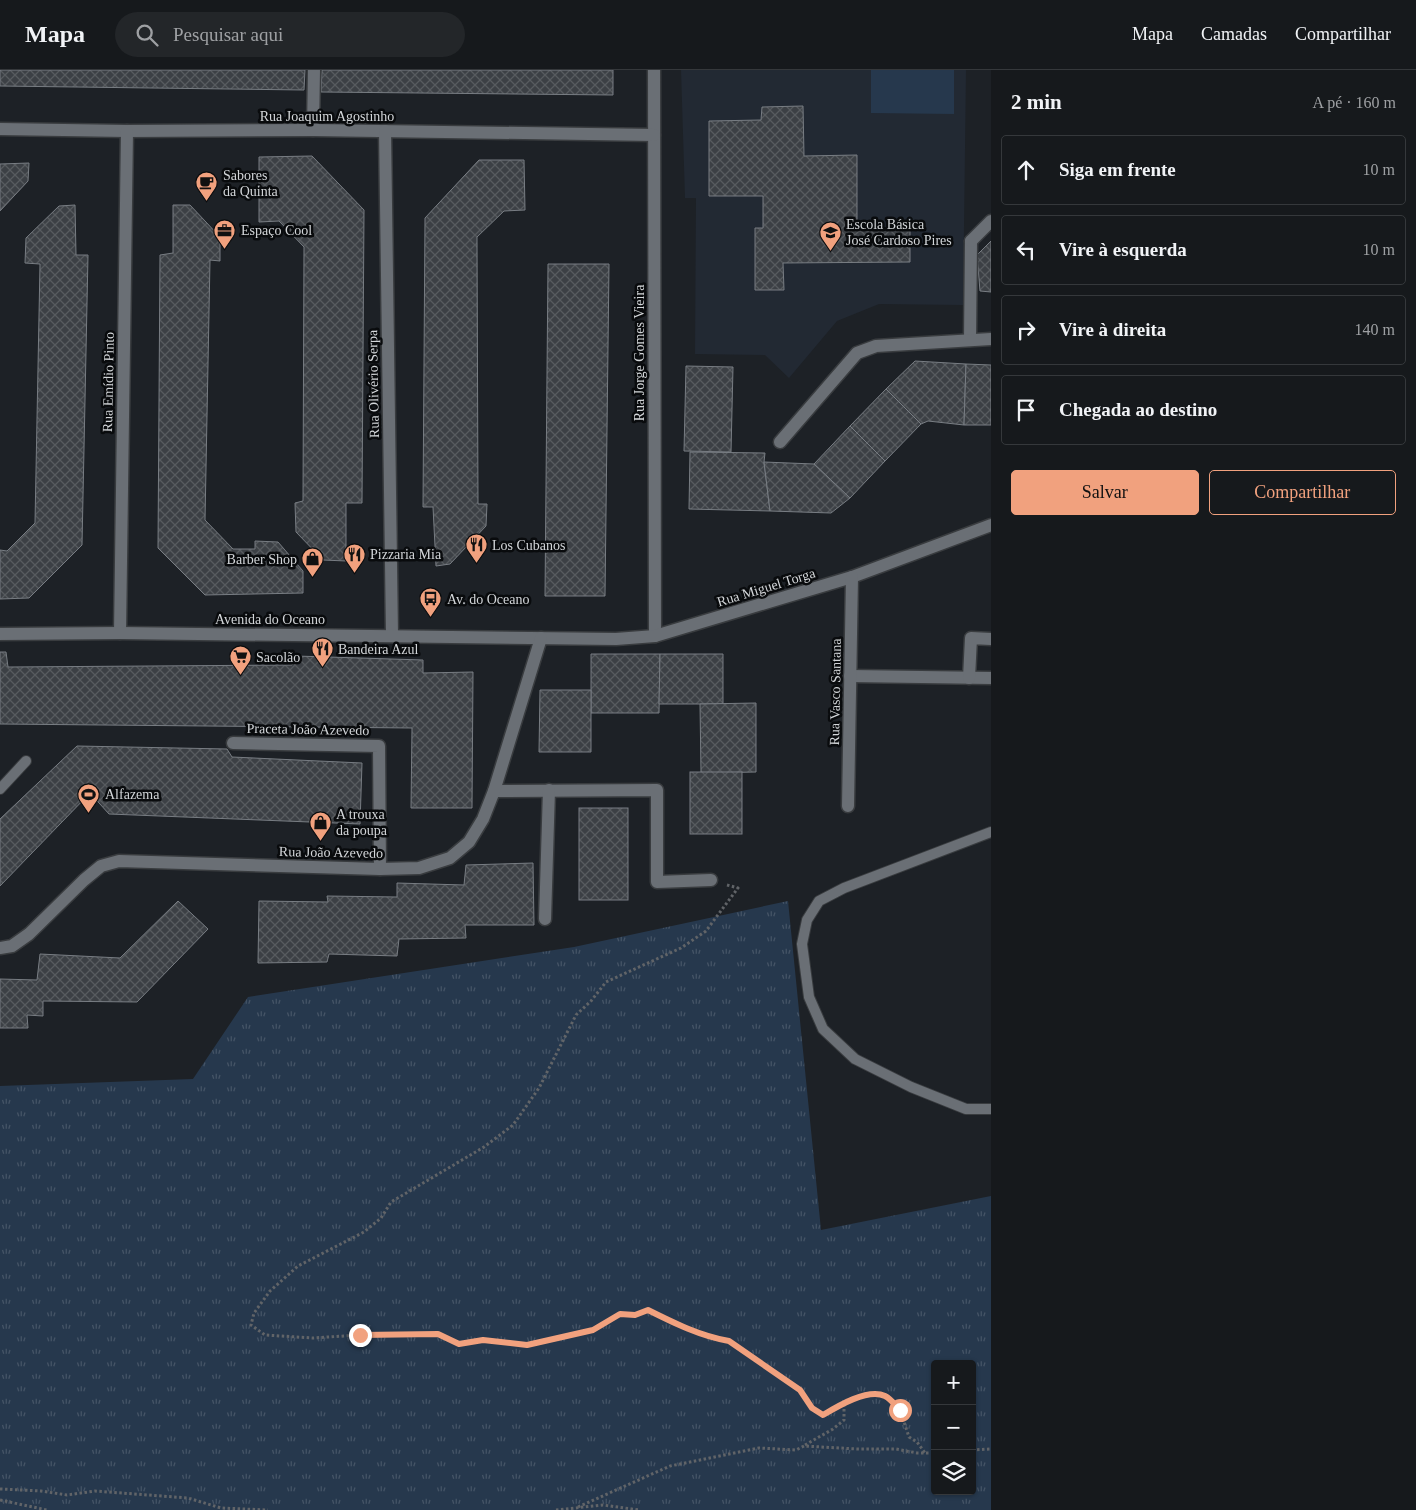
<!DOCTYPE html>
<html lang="pt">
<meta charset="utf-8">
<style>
:root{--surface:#16191c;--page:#232629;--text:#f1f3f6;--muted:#9ea0a3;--line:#35383b;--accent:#f1a17e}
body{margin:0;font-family:Georgia,serif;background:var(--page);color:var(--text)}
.controls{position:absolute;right:15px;bottom:15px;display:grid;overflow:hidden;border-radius:5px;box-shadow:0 1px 4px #0004}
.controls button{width:45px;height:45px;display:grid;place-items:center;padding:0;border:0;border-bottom:1px solid var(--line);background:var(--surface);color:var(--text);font:25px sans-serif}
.stop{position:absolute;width:15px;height:15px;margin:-11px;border:4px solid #f1a17e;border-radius:50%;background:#fff}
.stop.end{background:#f1a17e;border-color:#fff;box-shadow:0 1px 5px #0008}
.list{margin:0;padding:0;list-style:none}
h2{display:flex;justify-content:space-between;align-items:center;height:65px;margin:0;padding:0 20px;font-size:21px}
h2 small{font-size:16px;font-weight:400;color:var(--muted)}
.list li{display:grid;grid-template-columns:32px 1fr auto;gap:15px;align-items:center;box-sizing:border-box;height:70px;margin:0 10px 10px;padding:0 10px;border:1px solid var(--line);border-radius:5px}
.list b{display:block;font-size:19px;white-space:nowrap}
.list em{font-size:16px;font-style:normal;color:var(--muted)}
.actions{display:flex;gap:10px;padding:15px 20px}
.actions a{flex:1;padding:11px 0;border:1px solid var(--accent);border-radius:5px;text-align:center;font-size:18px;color:var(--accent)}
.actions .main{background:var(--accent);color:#111}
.icon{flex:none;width:28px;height:28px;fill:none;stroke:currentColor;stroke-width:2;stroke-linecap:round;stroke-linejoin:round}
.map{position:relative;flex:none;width:991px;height:1440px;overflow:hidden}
header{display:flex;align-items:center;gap:30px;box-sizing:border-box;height:70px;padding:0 25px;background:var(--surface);border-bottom:1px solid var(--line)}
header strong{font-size:24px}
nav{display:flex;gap:28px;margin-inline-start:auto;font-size:18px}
.search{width:350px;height:45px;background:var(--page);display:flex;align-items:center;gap:12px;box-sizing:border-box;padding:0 18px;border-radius:28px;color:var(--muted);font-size:19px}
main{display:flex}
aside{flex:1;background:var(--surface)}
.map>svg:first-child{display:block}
</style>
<header>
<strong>Mapa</strong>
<div class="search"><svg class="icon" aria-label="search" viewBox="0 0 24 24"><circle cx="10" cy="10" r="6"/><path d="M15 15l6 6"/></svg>Pesquisar aqui</div>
<nav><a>Mapa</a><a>Camadas</a><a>Compartilhar</a></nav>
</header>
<main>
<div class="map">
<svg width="991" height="1440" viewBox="0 0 991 1440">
<defs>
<pattern id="grass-tufts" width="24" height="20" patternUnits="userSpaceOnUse" patternTransform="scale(1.25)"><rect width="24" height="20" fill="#26384d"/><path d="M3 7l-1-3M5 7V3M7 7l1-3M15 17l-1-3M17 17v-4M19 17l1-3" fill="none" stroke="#455466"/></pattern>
<pattern id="building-cross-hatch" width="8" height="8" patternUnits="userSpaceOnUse" patternTransform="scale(1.25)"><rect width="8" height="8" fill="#3c4045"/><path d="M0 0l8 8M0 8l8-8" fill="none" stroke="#575b5f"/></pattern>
</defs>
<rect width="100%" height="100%" fill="#1d2126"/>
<polygon fill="#222933" points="681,0 966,0 963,235 879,234 837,251 789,308 765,285 695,284 696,128 685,128"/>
<path fill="url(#grass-tufts)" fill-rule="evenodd" d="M 788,831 L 821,1160 L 991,1126 L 991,1440 L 0,1440 L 0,1016 L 193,1009 L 248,927 L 574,877 ZM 935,1294 L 972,1294 L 972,1421 L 935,1421 Z"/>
<polygon fill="#26384d" points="871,0 954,0 954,44 871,43"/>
<g fill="url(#building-cross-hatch)" stroke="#787d83">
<polygon points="0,0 305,0 304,20 0,16"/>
<polygon points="322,0 613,0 613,25 321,22"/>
<polygon points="803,36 804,86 857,85 857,158 910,157 910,192 783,193 784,220 755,220 755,158 763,158 763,126 709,126 709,51 761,50 762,37"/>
<polygon points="312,86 364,140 362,433 346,433 346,491 323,490 296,462 295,433 303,431 304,177 279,151 259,152 259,87"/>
<polygon points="479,90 524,90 525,140 504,141 477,167 478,434 487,434 486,456 450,494 436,496 433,437 423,437 425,148"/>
<polygon points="29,93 28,111 0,141 0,94"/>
<polygon points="75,135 76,185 88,185 82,475 29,528 0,529 0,480 7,481 35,453 40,194 25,193 26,168 59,136"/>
<polygon points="173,135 190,135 220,167 220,191 210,190 205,450 233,479 255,479 255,471 278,472 303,501 303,523 205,525 158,478 160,185 173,183"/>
<polygon points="991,171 991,222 980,221 977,185"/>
<polygon points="548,194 609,194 605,526 545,526"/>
<polygon points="915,291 966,294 964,355 928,351 921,354 886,319"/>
<polygon points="966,294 991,295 991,355 964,355"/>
<polygon points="686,296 733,297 731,382 684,381"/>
<polygon points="886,319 921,354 885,391 850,356"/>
<polygon points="850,356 885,391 850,428 814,394"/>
<polygon points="690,382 765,383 764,392 770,441 689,439"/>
<polygon points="764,392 814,394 850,428 831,443 770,441"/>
<polygon points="0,582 6,582 8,597 292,595 296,586 423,590 423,603 473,602 472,738 411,738 412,658 0,654"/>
<polygon points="591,584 660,584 659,643 591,643"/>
<polygon points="660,584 723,584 723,634 659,634"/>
<polygon points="540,620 591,620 591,682 539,682"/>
<polygon points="756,633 756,702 701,703 700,634"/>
<polygon points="77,676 227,679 232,687 362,693 360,754 109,744 90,723 0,816 0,749"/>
<rect x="690" y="702" width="52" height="62"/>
<rect x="579" y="738" width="49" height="92"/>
<polygon points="533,793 534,855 465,855 466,868 399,869 397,886 329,884 327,892 258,893 259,831 328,832 327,826 397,827 397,813 464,815 466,795"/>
<polygon points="178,831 208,859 137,932 43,931 43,946 27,945 28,958 0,958 0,909 37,910 40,884 120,888"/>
</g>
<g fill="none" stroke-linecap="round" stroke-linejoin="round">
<defs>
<g id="service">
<polyline points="0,719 26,691"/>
<polyline points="991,762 844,818 819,831 807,850 802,874 809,927 823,959 855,989 911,1017 966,1039 991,1039"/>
</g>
<g id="pedestrian">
<polyline points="313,60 314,0"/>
<polyline points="970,270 971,171"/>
</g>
<g id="minor">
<polyline points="654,0 655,566"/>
<polyline points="0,59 127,61 313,60 654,65"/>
<polyline points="385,61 392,565"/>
<polyline points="971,171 991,151"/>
<polyline points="780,372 857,283 876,276 991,269"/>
<polyline points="120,563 127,61"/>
<polyline points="0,564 120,563 616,569 655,566 852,507 991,455"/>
<polyline points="850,606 991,608"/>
<polyline points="969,608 971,568 991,569"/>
<polyline points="233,673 379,676 380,799"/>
<polyline points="494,721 657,720 657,812 711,810"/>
<polyline points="848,736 852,507"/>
<polyline points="545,849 549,720"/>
<polyline points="0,878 12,876 29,864 84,810 101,796 119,791 380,799 419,798 450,788 469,772 483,749 494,721 541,568"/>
</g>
</defs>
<use href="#service" stroke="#393c3f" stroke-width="12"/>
<use href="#pedestrian" stroke="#393c3f" stroke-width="15"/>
<use href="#minor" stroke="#393c3f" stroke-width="15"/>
<g stroke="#616468" stroke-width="3" stroke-dasharray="2.5 2.5" stroke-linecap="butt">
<path d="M 727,815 L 738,818 L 706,861 L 681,878 L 606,912 L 591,931 L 576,945 L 539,1018 L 513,1055 L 484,1077 L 391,1132 L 381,1148 L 364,1162 L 298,1196 L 270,1221 L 254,1243 L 251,1255 L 265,1265 L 313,1268 L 359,1265 L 437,1264 L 459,1274 L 483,1270 L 527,1275 L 593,1260 L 620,1244 L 635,1245 L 648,1240 C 674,1253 700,1266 729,1271 L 800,1320 L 813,1338 L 823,1345 L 843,1333 L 872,1324 L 886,1326 L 900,1340 L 909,1367 L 917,1372 L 925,1383"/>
<polyline points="805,1375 833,1359 844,1350 844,1333"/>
<polyline points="972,1380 991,1379"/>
<polyline points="0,1419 41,1421 67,1425 95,1421 188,1428 221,1438 268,1440"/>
<polyline points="0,1430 47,1440"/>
<polyline points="578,1437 670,1396 759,1378 796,1380 804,1376 857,1379 896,1379 917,1383 935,1383"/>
<polyline points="556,1440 603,1435 639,1440"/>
</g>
<use href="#service" stroke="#6a6f75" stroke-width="10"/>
<use href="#pedestrian" stroke="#6a6f75" stroke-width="12"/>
<use href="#minor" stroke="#6a6f75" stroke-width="12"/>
</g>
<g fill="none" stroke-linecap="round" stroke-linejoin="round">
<path stroke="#f1a17e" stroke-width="6" d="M 360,1265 L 438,1264 L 459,1274 L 483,1270 L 527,1275 L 593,1260 L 620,1244 L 635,1245 L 648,1240 C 674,1253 700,1266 729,1271 L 800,1320 L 812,1338 L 823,1345 C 838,1336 868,1318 885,1326 C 891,1329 896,1336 900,1340"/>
</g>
<defs>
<symbol id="cafe-pin" viewBox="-11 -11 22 30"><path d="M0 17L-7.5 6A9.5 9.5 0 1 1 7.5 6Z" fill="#f1a17e" stroke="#090b0d"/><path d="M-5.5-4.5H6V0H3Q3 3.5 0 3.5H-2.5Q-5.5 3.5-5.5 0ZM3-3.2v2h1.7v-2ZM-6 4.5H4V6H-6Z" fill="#111"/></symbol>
<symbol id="office-pin" viewBox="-11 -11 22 30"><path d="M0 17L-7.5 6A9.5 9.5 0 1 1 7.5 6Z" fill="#f1a17e" stroke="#090b0d"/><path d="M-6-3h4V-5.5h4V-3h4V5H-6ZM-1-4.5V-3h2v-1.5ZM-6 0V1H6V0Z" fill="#111"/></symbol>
<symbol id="school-pin" viewBox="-11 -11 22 30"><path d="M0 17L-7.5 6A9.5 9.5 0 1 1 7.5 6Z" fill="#f1a17e" stroke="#090b0d"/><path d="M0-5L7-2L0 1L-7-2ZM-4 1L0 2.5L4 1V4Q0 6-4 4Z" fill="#111"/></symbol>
<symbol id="restaurant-pin" viewBox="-11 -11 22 30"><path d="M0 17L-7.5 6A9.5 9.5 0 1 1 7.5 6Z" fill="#f1a17e" stroke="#090b0d"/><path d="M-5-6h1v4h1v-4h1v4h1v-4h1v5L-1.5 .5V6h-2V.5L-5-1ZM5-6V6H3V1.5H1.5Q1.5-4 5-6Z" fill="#111"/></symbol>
<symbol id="shop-pin" viewBox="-11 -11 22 30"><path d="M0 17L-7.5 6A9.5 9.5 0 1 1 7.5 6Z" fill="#f1a17e" stroke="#090b0d"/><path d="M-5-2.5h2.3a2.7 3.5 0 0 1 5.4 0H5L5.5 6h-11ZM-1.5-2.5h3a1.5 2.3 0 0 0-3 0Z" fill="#111"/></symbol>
<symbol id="bus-pin" viewBox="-11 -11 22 30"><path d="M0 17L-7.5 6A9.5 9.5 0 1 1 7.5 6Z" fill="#f1a17e" stroke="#090b0d"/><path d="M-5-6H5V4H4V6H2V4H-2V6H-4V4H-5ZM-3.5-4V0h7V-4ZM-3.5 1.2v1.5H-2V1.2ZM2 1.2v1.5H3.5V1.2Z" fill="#111"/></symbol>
<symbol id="supermarket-pin" viewBox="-11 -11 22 30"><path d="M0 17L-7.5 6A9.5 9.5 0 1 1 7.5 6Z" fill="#f1a17e" stroke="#090b0d"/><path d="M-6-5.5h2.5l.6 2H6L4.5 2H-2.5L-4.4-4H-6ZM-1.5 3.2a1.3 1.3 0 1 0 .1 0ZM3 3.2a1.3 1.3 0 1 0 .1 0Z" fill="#111"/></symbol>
<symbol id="stadium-pin" viewBox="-11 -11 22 30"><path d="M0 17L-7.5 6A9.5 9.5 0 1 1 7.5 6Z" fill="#f1a17e" stroke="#090b0d"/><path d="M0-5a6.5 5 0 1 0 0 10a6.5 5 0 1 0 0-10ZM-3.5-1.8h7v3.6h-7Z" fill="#111"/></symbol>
</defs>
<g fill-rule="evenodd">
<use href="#cafe-pin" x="194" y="100" width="25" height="34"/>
<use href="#office-pin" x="212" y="148" width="25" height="34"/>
<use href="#school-pin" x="818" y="150" width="25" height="34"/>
<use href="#restaurant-pin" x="464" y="462" width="25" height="34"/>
<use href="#restaurant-pin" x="342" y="472" width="25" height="34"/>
<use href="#shop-pin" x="300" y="476" width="25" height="34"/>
<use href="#bus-pin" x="418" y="516" width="25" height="34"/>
<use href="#restaurant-pin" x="310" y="566" width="25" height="34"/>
<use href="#supermarket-pin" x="228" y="574" width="25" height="34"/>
<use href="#stadium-pin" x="76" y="712" width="25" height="34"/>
<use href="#shop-pin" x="308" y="740" width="25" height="34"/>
</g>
<g text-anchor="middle" stroke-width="5" stroke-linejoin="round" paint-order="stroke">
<g font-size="14" fill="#d3d6d9" stroke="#090b0d">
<text x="327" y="51">Rua Joaquim Agostinho</text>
<text transform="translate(639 283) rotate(-90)" y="5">Rua Jorge Gomes Vieira</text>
<text transform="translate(108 312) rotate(-89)" y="5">Rua Emídio Pinto</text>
<text transform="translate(373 314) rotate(-91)" y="5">Rua Olivério Serpa</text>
<text transform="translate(766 517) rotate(-17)" y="5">Rua Miguel Torga</text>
<text x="270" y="554">Avenida do Oceano</text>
<text transform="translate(835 622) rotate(-89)" y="5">Rua Vasco Santana</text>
<text transform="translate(308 659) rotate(1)" y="5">Praceta João Azevedo</text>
<text transform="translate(331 782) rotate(1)" y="5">Rua João Azevedo</text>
</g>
<g font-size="14" fill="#d3d6d9" stroke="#090b0d" text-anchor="start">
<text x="223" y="110">Sabores<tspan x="223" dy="16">da Quinta</tspan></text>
<text x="846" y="159">Escola Básica<tspan x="846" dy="16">José Cardoso Pires</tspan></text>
<text x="241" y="165">Espaço Cool</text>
<text x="492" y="480">Los Cubanos</text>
<text x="370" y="489">Pizzaria Mia</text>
<text x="297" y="494" text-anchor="end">Barber Shop</text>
<text x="447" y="534">Av. do Oceano</text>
<text x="338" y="584">Bandeira Azul</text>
<text x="256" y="592">Sacolão</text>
<text x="105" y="729">Alfazema</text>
<text x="336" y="749">A trouxa<tspan x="336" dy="16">da poupa</tspan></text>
</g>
</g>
</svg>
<div class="controls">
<button>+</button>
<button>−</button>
<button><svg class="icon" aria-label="layers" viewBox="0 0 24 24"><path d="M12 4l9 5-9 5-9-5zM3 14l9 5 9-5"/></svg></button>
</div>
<div class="stop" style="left:900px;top:1340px"></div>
<div class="stop end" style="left:360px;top:1265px"></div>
</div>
<aside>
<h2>2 min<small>A pé · 160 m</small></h2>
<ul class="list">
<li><svg class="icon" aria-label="ahead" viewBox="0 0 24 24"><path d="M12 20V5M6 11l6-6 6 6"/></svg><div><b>Siga em frente</b></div><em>10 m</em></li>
<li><svg class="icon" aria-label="left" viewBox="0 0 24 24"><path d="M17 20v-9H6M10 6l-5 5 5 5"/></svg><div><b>Vire à esquerda</b></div><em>10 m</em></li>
<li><svg class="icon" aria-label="right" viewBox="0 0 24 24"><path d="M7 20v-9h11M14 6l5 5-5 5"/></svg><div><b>Vire à direita</b></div><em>140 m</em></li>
<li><svg class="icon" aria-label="arrive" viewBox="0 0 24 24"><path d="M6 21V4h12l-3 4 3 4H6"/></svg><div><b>Chegada ao destino</b></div></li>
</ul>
<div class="actions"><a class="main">Salvar</a><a>Compartilhar</a></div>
</aside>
</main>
